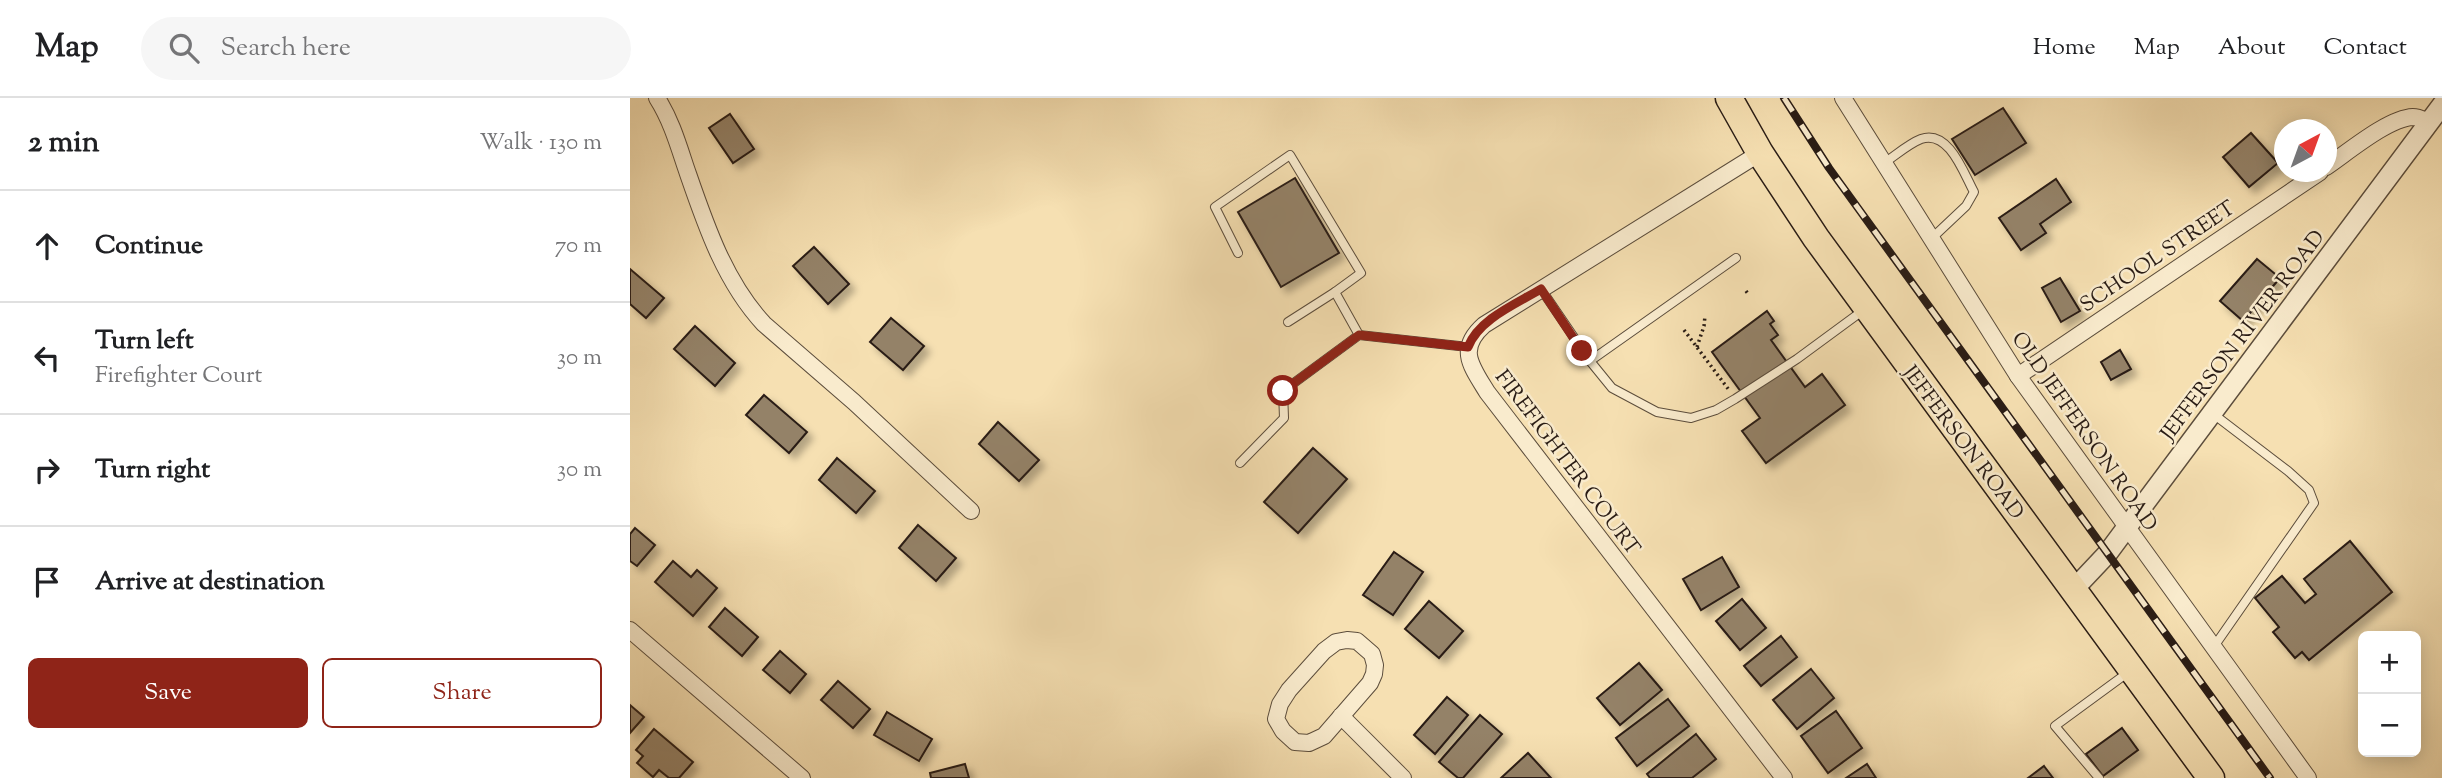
<!DOCTYPE html>
<meta charset="utf-8">
<style>
:root{--surface:#fff;--page:#f6f6f6;--text:#202124;--muted:#757577;--line:#e0e0e0;--accent:#8f2418}
body{margin:0;font-family:"Sorts Mill Goudy",serif;background:var(--page);color:var(--text)}
.controls{position:absolute;right:21px;bottom:21px;display:grid;overflow:hidden;border-radius:10px;box-shadow:0 4px 18px #0003}
.controls button{width:63px;height:63px;display:grid;place-items:center;padding:0;border:0;border-bottom:2px solid var(--line);background:var(--surface);color:var(--text);font:35px sans-serif}
.compass{position:absolute;left:1644px;top:21px;width:63px;height:63px;border-radius:50%;background:var(--surface);box-shadow:0 4px 18px #0003;rotate:41deg}
.stop{position:absolute;width:21px;height:21px;margin:-16px;border:5px solid #8f2418;border-radius:50%;background:#fff}
.stop.end{background:#8f2418;border-color:#fff;box-shadow:0 2px 7px #0008}
.list{margin:0;padding:0;list-style:none}
h2{display:flex;justify-content:space-between;align-items:center;height:91px;margin:0;padding:0 28px;font-size:30px}
h2 small{font-size:23px;font-weight:400;color:var(--muted)}
.list li{display:grid;grid-template-columns:46px 1fr auto;gap:21px;align-items:center;box-sizing:border-box;height:112px;padding:0 28px;border-top:2px solid var(--line)}
.list b{display:block;font-size:26px;white-space:nowrap}
.list p{margin:0;font-size:23px;white-space:nowrap;color:var(--muted)}
.list em{font-size:23px;font-style:normal;color:var(--muted)}
.actions{display:flex;gap:14px;padding:21px 28px}
.actions a{flex:1;padding:16px 0;border:2px solid var(--accent);border-radius:10px;text-align:center;font-size:24px;color:var(--accent)}
.actions .main{background:var(--accent);color:#fff}
.icon{flex:none;width:38px;height:38px;fill:none;stroke:currentColor;stroke-width:2;stroke-linecap:round;stroke-linejoin:round}
.map{position:relative;flex:none;width:1812px;height:680px;overflow:hidden}
header{display:flex;align-items:center;gap:42px;box-sizing:border-box;height:98px;padding:0 35px;background:var(--surface);border-bottom:2px solid var(--line)}
header strong{font-size:33px}
nav{display:flex;gap:38px;margin-inline-start:auto;font-size:24px}
.search{width:490px;height:63px;background:var(--page);display:flex;align-items:center;gap:18px;box-sizing:border-box;padding:0 24px;border-radius:38px;color:var(--muted);font-size:26px}
main{display:flex}
aside{flex:1;background:var(--surface)}
.map>svg:first-child{display:block}
</style>
<header>
<strong>Map</strong>
<div class="search"><svg class="icon" aria-label="search" viewBox="0 0 24 24"><circle cx="10" cy="10" r="6"/><path d="M15 15l6 6"/></svg>Search here</div>
<nav><a>Home</a><a>Map</a><a>About</a><a>Contact</a></nav>
</header>
<main>
<aside>
<h2>2 min<small>Walk · 130 m</small></h2>
<ul class="list">
<li><svg class="icon" aria-label="ahead" viewBox="0 0 24 24"><path d="M12 20V5M6 11l6-6 6 6"/></svg><div><b>Continue</b></div><em>70 m</em></li>
<li><svg class="icon" aria-label="left" viewBox="0 0 24 24"><path d="M17 20v-9H6M10 6l-5 5 5 5"/></svg><div><b>Turn left</b><p>Firefighter Court</p></div><em>30 m</em></li>
<li><svg class="icon" aria-label="right" viewBox="0 0 24 24"><path d="M7 20v-9h11M14 6l5 5-5 5"/></svg><div><b>Turn right</b></div><em>30 m</em></li>
<li><svg class="icon" aria-label="arrive" viewBox="0 0 24 24"><path d="M6 21V4h12l-3 4 3 4H6"/></svg><div><b>Arrive at destination</b></div></li>
</ul>
<div class="actions"><a class="main">Save</a><a>Share</a></div>
</aside>
<div class="map">
<svg width="1812" height="680" viewBox="0 0 1812 680">
<defs>
<filter id="shadow"><feDropShadow dx="6" dy="6" stdDeviation="3.5" flood-color="#0004"/></filter>
</defs>
<rect width="100%" height="100%" fill="#f6e0b2"/>
<filter id="stains"><feTurbulence type="fractalNoise" baseFrequency=".00286" numOctaves="4"/><feColorMatrix values="0 0 0 0 .2 0 0 0 0 .09 0 0 0 0 .02 0 0 0 .5 -.17"/></filter>
<radialGradient id="worn" r=".72"><stop offset=".6" stop-color="#630" stop-opacity="0"/><stop offset="1" stop-color="#630" stop-opacity=".3"/></radialGradient>
<g fill="#948267" stroke="#291c15" stroke-width="2" filter="url(#shadow)">
<polygon points="1373,10 1396,45 1345,77 1322,41"/>
<polygon points="100,16 124,51 103,65 79,30"/>
<polygon points="1621,35 1648,65 1619,89 1593,59"/>
<polygon points="665,80 709,155 651,189 608,114"/>
<polygon points="1426,81 1441,104 1410,126 1416,135 1391,152 1369,120"/>
<polygon points="184,149 219,186 198,206 163,168"/>
<polygon points="1627,161 1650,180 1613,223 1590,203"/>
<polygon points="0,171 34,200 16,220 0,206"/>
<polygon points="1430,180 1450,213 1431,224 1412,190"/>
<polygon points="1137,213 1144,223 1140,226 1148,237 1141,242 1175,289 1192,276 1215,307 1136,365 1112,333 1130,320 1082,254"/>
<polygon points="261,220 294,248 273,272 240,244"/>
<polygon points="65,228 105,265 85,288 44,251"/>
<polygon points="1490,252 1501,271 1481,282 1471,264"/>
<polygon points="134,297 177,334 159,355 116,317"/>
<polygon points="368,324 409,362 389,383 349,346"/>
<polygon points="683,350 717,381 668,435 634,404"/>
<polygon points="207,360 245,393 226,415 189,382"/>
<polygon points="288,427 326,460 306,483 269,450"/>
<polygon points="5,430 25,447 7,468 0,463 0,436"/>
<polygon points="1720,443 1762,494 1679,562 1672,554 1665,560 1643,534 1649,529 1625,500 1652,478 1675,505 1686,496 1674,481"/>
<polygon points="764,454 793,474 763,517 733,497"/>
<polygon points="1092,459 1109,489 1071,512 1053,481"/>
<polygon points="43,463 61,479 67,472 87,490 63,518 25,484"/>
<polygon points="1112,501 1136,530 1110,552 1086,523"/>
<polygon points="799,503 833,533 809,560 775,531"/>
<polygon points="95,510 128,539 112,558 79,529"/>
<polygon points="1151,538 1167,559 1131,588 1114,568"/>
<polygon points="150,553 176,576 160,595 133,572"/>
<polygon points="1009,565 1032,592 990,627 967,600"/>
<polygon points="1181,571 1204,600 1167,631 1143,602"/>
<polygon points="208,583 240,611 223,630 191,602"/>
<polygon points="817,599 838,617 805,656 784,637"/>
<polygon points="1038,601 1059,628 1007,668 986,640"/>
<polygon points="0,607 14,619 0,635"/>
<polygon points="1206,613 1232,650 1198,675 1171,638"/>
<polygon points="257,614 302,641 289,663 244,637"/>
<polygon points="850,617 872,636 833,680 828,680 809,664"/>
<polygon points="1492,630 1508,652 1473,678 1456,656"/>
<polygon points="24,631 63,664 49,680 39,680 29,672 23,679 7,665 13,658 6,652"/>
<polygon points="1066,636 1086,661 1062,680 1020,680 1017,676"/>
<polygon points="898,655 921,680 871,680"/>
<polygon points="335,666 339,680 301,680 300,675"/>
<polygon points="1237,666 1246,680 1216,680"/>
<polygon points="1414,668 1423,680 1398,680"/>
</g>
<g fill="none" stroke-linecap="round" stroke-linejoin="round">
<defs>
<g id="service">
<path d="M 1254,65 C 1265,58 1278,46 1291,41 C 1319,31 1334,76 1344,94 L 1336,108 L 1301,141"/>
<polyline points="608,155 585,109 660,57 731,175 705,194 729,237"/>
<polyline points="911,191 960,263 1106,160"/>
<polyline points="658,224 705,194"/>
<polyline points="960,263 982,290 1027,314 1061,320 1086,312 1105,301 1167,261 1235,211"/>
<polyline points="1582,315 1658,373 1679,392 1684,405 1583,550"/>
<polyline points="610,365 654,320 653,293 729,237 838,249"/>
<polyline points="1469,680 1425,628 1500,573"/>
</g>
<g id="minor">
<path d="M 27,0 C 41,22 48,46 56,70 C 75,125 94,183 134,226 L 224,304 L 341,413"/>
<polyline points="1213,0 1388,278 1678,680"/>
<path d="M 1130,55 L 854,227 C 827,251 841,268 857,294 L 1154,680"/>
<path d="M 1696,69 C 1717,55 1758,20 1783,19 C 1789,19 1794,22 1799,24"/>
<polyline points="1388,278 1690,74"/>
<polyline points="0,532 172,680"/>
<polygon points="717,542 727,543 742,556 745,567 744,576 740,585 694,638 679,645 665,644 653,633 646,621 650,606 659,592 694,553 706,544"/>
<polyline points="711,618 773,680"/>
</g>
<polyline id="tertiary" points="1444,491 1477,456 1497,429 1812,7"/>
<polyline id="trunk" points="1099,0 1130,55 1186,140 1581,680"/>
</defs>
<use href="#service" stroke="#5c4d3c" stroke-width="10"/>
<use href="#minor" stroke="#5c4d3c" stroke-width="18"/>
<use href="#tertiary" stroke="#5c4d3c" stroke-width="22"/>
<use href="#trunk" stroke="#291c15" stroke-width="29"/>
<g stroke="#291c15" stroke-width="3.5" stroke-dasharray="2 3.5" stroke-linecap="butt">
<polyline points="1116,193 1119,197"/>
<polyline points="1054,232 1099,292"/>
<polyline points="1067,249 1074,228 1075,218"/>
</g>
<use href="#service" stroke="#f9ebcd" stroke-width="8"/>
<use href="#minor" stroke="#f9ebcd" stroke-width="16"/>
<use href="#tertiary" stroke="#f9ebcd" stroke-width="19"/>
<use href="#trunk" stroke="#f6e0b2" stroke-width="26"/>
<defs>
<polyline id="rail" points="1154,0 1199,70 1640,680"/>
</defs>
<use href="#rail" stroke="#291c15" stroke-width="8"/>
<use href="#rail" stroke="#f9ebcd" stroke-width="5" stroke-dasharray="16" stroke-linecap="butt"/>
</g>
<g fill="none" stroke-linecap="round" stroke-linejoin="round">
<path stroke="#8f2418" stroke-width="9" d="M 653,293 L 729,237 L 838,249 C 849,221 886,206 911,191 L 952,253"/>
</g>
<g text-anchor="middle" stroke-width="5" stroke-linejoin="round" paint-order="stroke">
<g font-size="21" fill="#291c15" stroke="#f9ebcd">
<text transform="translate(1527 158) rotate(-34)" y="7">SCHOOL STREET</text>
<text transform="translate(1612 237) rotate(-53)" y="7">JEFFERSON RIVER ROAD</text>
<text transform="translate(1455 333) rotate(55)" y="7">OLD JEFFERSON ROAD</text>
<text transform="translate(1334 344) rotate(53)" y="7">JEFFERSON ROAD</text>
<text transform="translate(938 364) rotate(53)" y="7">FIREFIGHTER COURT</text>
</g>
</g>
<rect width="100%" height="100%" filter="url(#stains)"/>
<rect width="100%" height="100%" fill="url(#worn)"/>
</svg>
<div class="controls">
<button>+</button>
<button>−</button>
</div>
<svg class="compass" viewBox="-18 -18 36 36"><path d="M0-13l5 13h-10z" fill="#e53935"/><path d="M0 13l5-13h-10z" fill="#757577"/></svg>
<div class="stop" style="left:653px;top:293px"></div>
<div class="stop end" style="left:952px;top:253px"></div>
</div>
</main>
